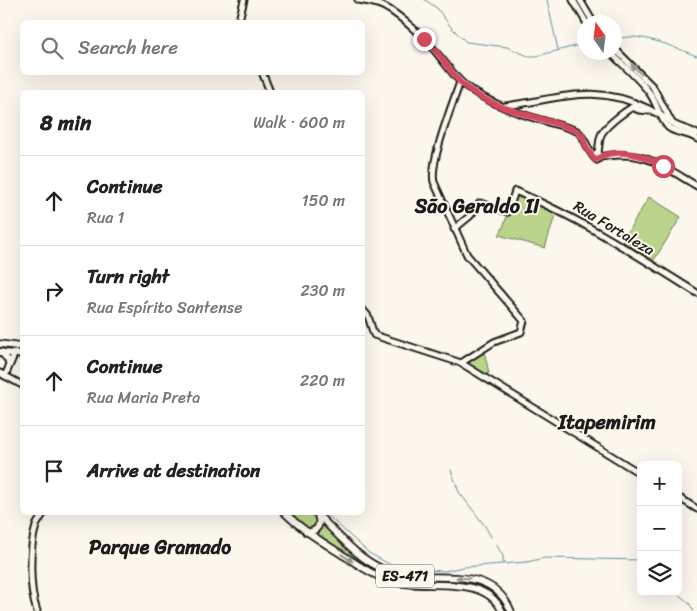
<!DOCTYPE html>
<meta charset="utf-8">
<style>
:root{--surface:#fff;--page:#f2f2f2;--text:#222;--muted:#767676;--line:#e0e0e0}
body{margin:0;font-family:Sriracha,sans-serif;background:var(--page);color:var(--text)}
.controls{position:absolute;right:15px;bottom:15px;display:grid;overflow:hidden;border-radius:8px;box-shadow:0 5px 20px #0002}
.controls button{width:45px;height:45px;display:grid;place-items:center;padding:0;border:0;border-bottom:1px solid var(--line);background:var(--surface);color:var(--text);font:25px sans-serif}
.compass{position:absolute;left:577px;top:15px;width:45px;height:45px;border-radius:50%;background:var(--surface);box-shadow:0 5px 20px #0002;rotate:346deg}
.stop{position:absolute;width:15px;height:15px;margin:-11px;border:4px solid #d1495b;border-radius:50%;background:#fff}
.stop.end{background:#d1495b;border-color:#fff;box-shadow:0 1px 5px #0008}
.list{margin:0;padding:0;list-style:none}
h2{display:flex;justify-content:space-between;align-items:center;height:65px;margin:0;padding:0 20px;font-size:21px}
h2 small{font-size:16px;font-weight:400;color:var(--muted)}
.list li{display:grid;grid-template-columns:32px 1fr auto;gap:15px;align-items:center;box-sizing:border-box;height:90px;padding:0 20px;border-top:1px solid var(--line)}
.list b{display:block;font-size:19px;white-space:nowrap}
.list p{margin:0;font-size:16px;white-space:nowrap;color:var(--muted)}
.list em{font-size:16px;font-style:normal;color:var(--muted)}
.icon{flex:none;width:28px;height:28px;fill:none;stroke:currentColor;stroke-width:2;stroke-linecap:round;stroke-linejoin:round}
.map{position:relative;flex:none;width:697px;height:611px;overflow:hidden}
.search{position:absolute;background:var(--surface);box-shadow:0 5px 20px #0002;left:20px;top:20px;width:345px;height:55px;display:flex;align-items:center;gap:12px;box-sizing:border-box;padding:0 18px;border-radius:8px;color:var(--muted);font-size:19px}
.panel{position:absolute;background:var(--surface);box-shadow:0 5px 20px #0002;left:20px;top:90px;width:345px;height:425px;border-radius:8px}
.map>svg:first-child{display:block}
</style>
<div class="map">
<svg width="697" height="611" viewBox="0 0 697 611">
<rect width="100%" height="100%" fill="#fbf7ec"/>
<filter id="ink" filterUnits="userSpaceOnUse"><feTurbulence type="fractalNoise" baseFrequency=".02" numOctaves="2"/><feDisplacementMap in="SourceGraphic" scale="10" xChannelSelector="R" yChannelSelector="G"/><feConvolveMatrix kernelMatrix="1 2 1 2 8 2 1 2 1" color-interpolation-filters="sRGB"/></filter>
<g filter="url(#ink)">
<g fill="#bad48b" stroke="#6b7854">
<path d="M 520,194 L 556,212 L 545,248 L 499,235 C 506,225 510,198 520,194 Z"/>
<polygon points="649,197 681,217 654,260 622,241"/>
<polygon points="484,351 489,373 486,374 466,363"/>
<polygon points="290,513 309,513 316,519 317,525 310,530 307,529"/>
<path d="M 323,524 L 355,554 L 371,566 L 383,572 L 395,577 L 414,580 L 467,580 L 494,590 L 509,611 L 505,611 C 486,568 435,591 399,582 C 370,574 344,553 318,537 L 318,532 Z"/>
</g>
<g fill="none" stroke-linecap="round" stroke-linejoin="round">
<g stroke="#62919b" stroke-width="1">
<polyline points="425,0 437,8 450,26 466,42 507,47 528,56 536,56 584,44"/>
<polyline points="547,0 558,50"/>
<path d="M 614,41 C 634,28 677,49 697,56"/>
<polyline points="0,349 22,352"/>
<polyline points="451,470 459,492 485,526 491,537"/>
<polyline points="324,512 369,553 389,564 406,569 444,571 464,567 527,562 545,558 641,560"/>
<polyline points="496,544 503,556 503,562 507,564"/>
<polyline points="676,592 689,603 694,611"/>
</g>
<defs>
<g id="secondary">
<path d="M 358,0 C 365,1 373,2 380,5 C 398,12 428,41 440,57 C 450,69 458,82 471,90 C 492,104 517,113 541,120 C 553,124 565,126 577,131 C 587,138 587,153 597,160 L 600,157 L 599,154 L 596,153 L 593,156"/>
<polyline points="573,0 586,22"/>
<polyline points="580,0 593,22"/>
<polyline points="241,22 240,16 244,0"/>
<path d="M 614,48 L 653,87 L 672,123 C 679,129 689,128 697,134"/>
<path d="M 610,52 C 623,65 638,78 649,92 C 657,103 659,117 668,127 C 676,134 688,132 697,139"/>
<polyline points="262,72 270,92"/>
<path d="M 460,82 C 453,103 429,163 434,182 L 467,255 L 524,321 L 521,332 L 494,342 L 461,363"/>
<path d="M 505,106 C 561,99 593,82 649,109 C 657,114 664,116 672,123"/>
<polyline points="632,107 639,110 650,111"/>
<path d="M 598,153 C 599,147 599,138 602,133 C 607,125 629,107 638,105"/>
<path d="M 600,157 C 644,149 661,165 697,186"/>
<path d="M 454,229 L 470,216 L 480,203 L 508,212 L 515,191 C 580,218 638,256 697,293"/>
<polyline points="362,309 368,316 374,335 461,363 641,474"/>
<polyline points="0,373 22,385"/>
<polyline points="5,376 15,353"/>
<polyline points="678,497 697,509"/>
<path d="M 37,611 C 29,590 29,548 36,526 C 38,521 42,517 44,512"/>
</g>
<g id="primary">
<polyline points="0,344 22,347"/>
<polyline points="0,352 22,355"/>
<polyline points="1,352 8,360 9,365"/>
<path d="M 284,512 C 303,531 324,543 346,557 C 360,566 374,576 390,581 C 424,591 484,572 502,611"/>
<path d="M 315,512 C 336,532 357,559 385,570 C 428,588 488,558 511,611"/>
<path d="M 306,532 C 317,532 321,526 318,516"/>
</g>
</defs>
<use href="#secondary" stroke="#1c1c1c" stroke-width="9"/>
<use href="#primary" stroke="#1c1c1c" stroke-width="9"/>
<use href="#secondary" stroke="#fbf7ec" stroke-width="5"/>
<use href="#primary" stroke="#fbf7ec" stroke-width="5.5"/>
</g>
<defs><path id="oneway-solid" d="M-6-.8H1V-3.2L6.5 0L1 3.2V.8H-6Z" transform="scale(1.25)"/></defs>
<g fill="#97948e">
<use href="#oneway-solid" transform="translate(636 69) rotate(-135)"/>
<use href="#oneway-solid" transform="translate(347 558) rotate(33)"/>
<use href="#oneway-solid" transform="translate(463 578) rotate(-178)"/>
</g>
</g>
<g fill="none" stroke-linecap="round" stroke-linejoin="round" filter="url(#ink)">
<path stroke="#d1495b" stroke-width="6" d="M 424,39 C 429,45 435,50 440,56 C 447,65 453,75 461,83 C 493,112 539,115 577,131 L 582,135 L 587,149 L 595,160 C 598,159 600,157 602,156 C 621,148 646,156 663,166"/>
</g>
<g text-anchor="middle" stroke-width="4" stroke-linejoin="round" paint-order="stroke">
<rect fill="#fbf7ec" stroke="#5f5e5a" stroke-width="1" x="376" y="564.5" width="58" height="23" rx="4"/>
<g font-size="14" font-weight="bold" fill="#1c1c1c">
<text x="405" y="581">ES-471</text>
</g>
<g font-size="15" fill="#1c1c1c" stroke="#fbf7ec">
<text transform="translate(614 228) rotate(31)" y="5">Rua Fortaleza</text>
</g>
<g font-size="20" font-weight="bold" fill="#1c1c1c" stroke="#fbf7ec">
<text x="477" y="213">São Geraldo II</text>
<text x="607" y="429">Itapemirim</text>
<text x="160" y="554">Parque Gramado</text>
</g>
</g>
</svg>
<div class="controls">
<button>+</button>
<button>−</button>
<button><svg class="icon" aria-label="layers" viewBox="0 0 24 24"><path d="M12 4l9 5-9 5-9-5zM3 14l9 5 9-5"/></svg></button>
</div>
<svg class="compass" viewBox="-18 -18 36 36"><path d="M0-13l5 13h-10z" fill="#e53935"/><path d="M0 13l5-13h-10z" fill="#767676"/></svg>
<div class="stop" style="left:663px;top:166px"></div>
<div class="stop end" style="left:424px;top:39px"></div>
<div class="search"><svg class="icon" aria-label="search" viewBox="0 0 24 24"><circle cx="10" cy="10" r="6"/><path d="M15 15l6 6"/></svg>Search here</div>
<section class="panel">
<h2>8 min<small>Walk · 600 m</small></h2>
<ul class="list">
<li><svg class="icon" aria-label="ahead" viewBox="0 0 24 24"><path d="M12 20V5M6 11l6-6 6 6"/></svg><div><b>Continue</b><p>Rua 1</p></div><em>150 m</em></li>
<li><svg class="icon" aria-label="right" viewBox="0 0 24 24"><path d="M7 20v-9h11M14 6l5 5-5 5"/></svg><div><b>Turn right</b><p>Rua Espírito Santense</p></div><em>230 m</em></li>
<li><svg class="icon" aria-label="ahead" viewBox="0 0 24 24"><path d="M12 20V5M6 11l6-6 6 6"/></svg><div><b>Continue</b><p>Rua Maria Preta</p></div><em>220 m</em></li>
<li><svg class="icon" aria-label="arrive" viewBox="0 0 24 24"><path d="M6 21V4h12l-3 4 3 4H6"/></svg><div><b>Arrive at destination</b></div></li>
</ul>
</section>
</div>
